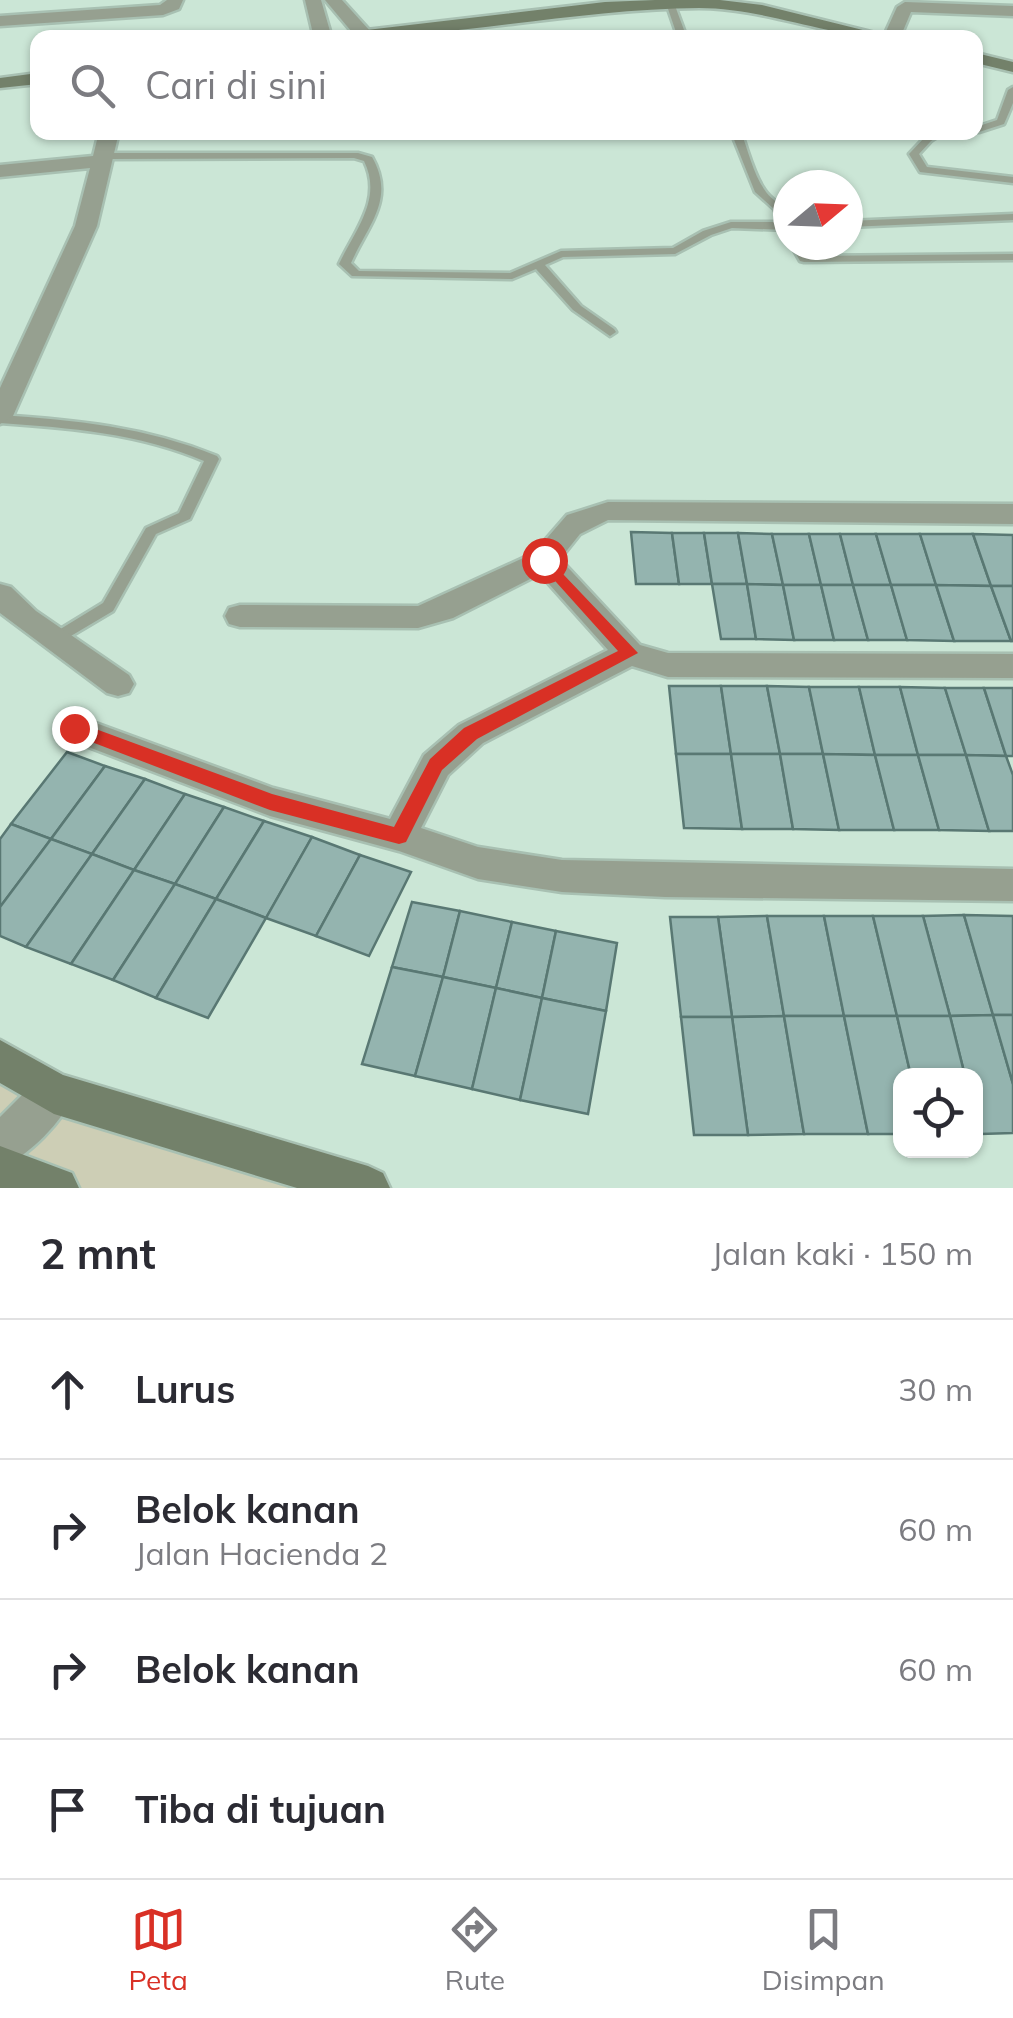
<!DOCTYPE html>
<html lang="id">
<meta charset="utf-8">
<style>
:root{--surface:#fff;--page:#f2f2f3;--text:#2b2b33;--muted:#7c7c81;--line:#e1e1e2;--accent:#d93025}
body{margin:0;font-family:Mulish,sans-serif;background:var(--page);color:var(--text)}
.controls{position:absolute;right:30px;bottom:30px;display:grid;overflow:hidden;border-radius:20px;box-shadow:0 2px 8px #0004}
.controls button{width:90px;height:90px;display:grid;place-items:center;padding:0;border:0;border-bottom:2px solid var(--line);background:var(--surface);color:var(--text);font:50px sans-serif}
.compass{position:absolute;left:773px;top:170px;width:90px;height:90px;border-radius:50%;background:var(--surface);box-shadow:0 2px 8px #0004;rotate:71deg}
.stop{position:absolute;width:30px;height:30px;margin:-22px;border:8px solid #d93025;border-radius:50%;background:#fff}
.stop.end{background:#d93025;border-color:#fff;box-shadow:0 2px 10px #0008}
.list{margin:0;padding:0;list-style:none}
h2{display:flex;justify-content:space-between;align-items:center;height:130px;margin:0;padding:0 40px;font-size:42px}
h2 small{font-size:32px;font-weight:400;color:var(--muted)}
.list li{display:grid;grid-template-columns:65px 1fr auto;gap:30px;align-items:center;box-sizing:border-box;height:140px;padding:0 40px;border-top:2px solid var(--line)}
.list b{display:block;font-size:38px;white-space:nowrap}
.list p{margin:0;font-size:32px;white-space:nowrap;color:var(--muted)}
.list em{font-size:32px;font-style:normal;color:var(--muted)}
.icon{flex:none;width:55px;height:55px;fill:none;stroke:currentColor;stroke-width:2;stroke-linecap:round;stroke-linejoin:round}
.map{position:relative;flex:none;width:1013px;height:1188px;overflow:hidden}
.search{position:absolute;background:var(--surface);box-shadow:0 2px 8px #0004;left:30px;right:30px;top:30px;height:110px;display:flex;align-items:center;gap:25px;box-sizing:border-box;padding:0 35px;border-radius:20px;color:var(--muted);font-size:38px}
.sheet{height:690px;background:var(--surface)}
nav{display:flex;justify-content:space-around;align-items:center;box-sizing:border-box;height:140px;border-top:2px solid var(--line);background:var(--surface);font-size:28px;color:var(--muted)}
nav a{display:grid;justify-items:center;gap:5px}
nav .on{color:var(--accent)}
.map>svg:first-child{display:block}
</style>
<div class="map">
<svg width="1013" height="1188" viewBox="0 0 1013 1188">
<rect width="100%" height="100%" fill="#cbe6d6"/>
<polygon fill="#cdceb5" points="0,1060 368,1188 57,1188 0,1169"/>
<g fill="#94b4af" stroke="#597873" stroke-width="2.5">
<polygon points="631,532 672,533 679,584 636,584"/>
<polygon points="672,533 704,533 712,584 679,584"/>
<polygon points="704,533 738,533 747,584 712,584"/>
<polygon points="738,533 772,534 783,585 747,584"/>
<polygon points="772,534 809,534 821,585 783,585"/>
<polygon points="809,534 840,534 853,585 821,585"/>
<polygon points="840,534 876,534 891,585 853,585"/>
<polygon points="876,534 920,534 936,585 891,585"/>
<polygon points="920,534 973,534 991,586 936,585"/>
<polygon points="973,534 1013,535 1013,586 991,586"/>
<polygon points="712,584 747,584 756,639 721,639"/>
<polygon points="747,584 783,585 794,640 756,639"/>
<polygon points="783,585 821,585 834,640 794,640"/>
<polygon points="821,585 853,585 868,640 834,640"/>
<polygon points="853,585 891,585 907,640 868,640"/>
<polygon points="891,585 936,585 954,641 907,640"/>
<polygon points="936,585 991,586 1011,641 954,641"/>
<polygon points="991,586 1013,586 1013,641 1011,641"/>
<polygon points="669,686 721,686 731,754 676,754"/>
<polygon points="721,686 767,686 780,754 731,754"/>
<polygon points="767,686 809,687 823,754 780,754"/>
<polygon points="809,687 859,687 875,755 823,754"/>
<polygon points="859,687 900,687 918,755 875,755"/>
<polygon points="900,687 945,688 966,755 918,755"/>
<polygon points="945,688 984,688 1006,756 966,755"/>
<polygon points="984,688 1013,688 1013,756 1006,756"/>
<polygon points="67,752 105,766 51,839 11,824"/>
<polygon points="676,754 731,754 742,829 684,828"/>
<polygon points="731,754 780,754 793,829 742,829"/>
<polygon points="780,754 823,754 839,830 793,829"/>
<polygon points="823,754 875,755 894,830 839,830"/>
<polygon points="875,755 918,755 939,830 894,830"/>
<polygon points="918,755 966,755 989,831 939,830"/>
<polygon points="966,755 1006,756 1013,775 1013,831 989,831"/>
<polygon points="105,766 145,779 92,854 51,839"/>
<polygon points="145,779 185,794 134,870 92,854"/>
<polygon points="185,794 224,807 175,884 134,870"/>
<polygon points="224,807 264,821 216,899 175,884"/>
<polygon points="264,821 312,837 266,918 216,899"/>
<polygon points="11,824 51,839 0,907 0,839"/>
<polygon points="312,837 360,855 316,936 266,918"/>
<polygon points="51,839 92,854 26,947 0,936 0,907"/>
<polygon points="92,854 134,870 71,964 26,947"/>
<polygon points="360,855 411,872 369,956 316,936"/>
<polygon points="134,870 175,884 113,980 71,964"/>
<polygon points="175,884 216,899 156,998 113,980"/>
<polygon points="216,899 266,918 208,1018 156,998"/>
<polygon points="412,902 460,911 443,977 392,967"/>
<polygon points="460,911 512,922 496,988 443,977"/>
<polygon points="964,915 993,1015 950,1016 923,916"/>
<polygon points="964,915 1013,916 1013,1015 993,1015"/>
<polygon points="767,916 784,1016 732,1017 718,917"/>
<polygon points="767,916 824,916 844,1016 784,1016"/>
<polygon points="824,916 873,916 897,1016 844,1016"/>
<polygon points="873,916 923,916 950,1016 897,1016"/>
<polygon points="670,917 718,917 732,1017 681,1017"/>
<polygon points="512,922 556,931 542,998 496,988"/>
<polygon points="556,931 617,943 606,1011 542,998"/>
<polygon points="392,967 443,977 415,1076 362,1064"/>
<polygon points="443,977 496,988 472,1089 415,1076"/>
<polygon points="496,988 542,998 520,1100 472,1089"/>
<polygon points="542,998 606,1011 588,1114 520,1100"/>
<polygon points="993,1015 1013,1084 1013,1133 981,1134 976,1114 976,1076 965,1076 950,1016"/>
<polygon points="993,1015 1013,1015 1013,1084"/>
<polygon points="784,1016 804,1134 748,1135 732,1017"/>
<polygon points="784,1016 844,1016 868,1134 804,1134"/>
<polygon points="844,1016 897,1016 911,1076 900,1076 900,1134 868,1134"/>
<polygon points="897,1016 950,1016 965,1076 911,1076"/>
<polygon points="681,1017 732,1017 748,1135 694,1135"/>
</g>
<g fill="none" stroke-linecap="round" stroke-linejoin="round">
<defs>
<g id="lane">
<polygon points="670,1 674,3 687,38 678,38 666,3"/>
<polygon points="1013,87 1013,103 1004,124 979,132 974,132 976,127 997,120 1008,90"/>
<path d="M 731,132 L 741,132 C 748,150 753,173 764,189 C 777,209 788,198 788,230 L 732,228 L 711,235 L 675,254 L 563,257 L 545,265 L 581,306 L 614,329 L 616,332 L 610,336 L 573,310 L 536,269 L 512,279 L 352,276 L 339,264 C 355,230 383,199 364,161 L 354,158 L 105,159 L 100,156 L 105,153 L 358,153 L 372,157 C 396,199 368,225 351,263 L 359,271 L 510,273 L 561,251 L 673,248 L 703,231 L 731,222 L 780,222 L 774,209 L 755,192 Z"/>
<polygon points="932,132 945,132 931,141 919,154 927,167 1013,177 1013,183 920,172 909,154 925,137"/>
<polygon points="1013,214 1013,220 848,227 848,221"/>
<polygon points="791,245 803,245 808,256 1013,254 1013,260 804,262 800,261"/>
<path d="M 0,415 C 75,420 146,427 217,456 L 219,459 L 190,519 L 156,534 L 113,611 L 54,646 L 49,644 L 46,640 L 49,636 L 103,603 L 146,528 L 179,513 L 204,461 C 138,433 71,428 0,423 Z"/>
</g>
<g id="street">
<polygon points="167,0 183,0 179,9 163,15 0,26 0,16 160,5"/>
<polygon points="305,0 321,0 332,38 314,38"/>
<polygon points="325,0 342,0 370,31 371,38 357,38"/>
<polygon points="905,2 1013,6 1013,16 911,12 900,38 883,38 897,7"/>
<polygon points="99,132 119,132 97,226 13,416 0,424 0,388 75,226 90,168 0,177 0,165 93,156"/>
<polygon points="608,502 1013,504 1013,524 608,520 580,534 560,559 640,645 668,653 1013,654 1013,678 668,677 632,666 483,743 448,775 421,828 478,847 562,860 1013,869 1013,901 665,897 562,892 478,879 399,851 270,816 62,737 57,728 62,719 74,715 273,788 390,819 424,755 459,725 608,650 540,574 453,618 418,628 240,627 229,624 225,616 229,608 240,605 418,606 534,553 567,515"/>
<polygon points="0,584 11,587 36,611 129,675 134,684 129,693 118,696 107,693 0,613"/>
<path d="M 54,1072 L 69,1078 L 75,1093 C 63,1121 28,1157 0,1168 L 0,1117 L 39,1078 Z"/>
</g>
<g id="secondary">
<path d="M 655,0 L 720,0 L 762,5 L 895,38 C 829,38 766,8 699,8 C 576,9 455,38 333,38 L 341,33 L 605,2 Z"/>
<polygon points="976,53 1013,62 1013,72 976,63"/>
<polygon points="38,73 38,84 0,88 0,78"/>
<polygon points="0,1040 63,1075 368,1166 383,1173 390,1188 297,1188 54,1114 0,1083"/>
<polygon points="0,1146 72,1173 79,1188 0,1188"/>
</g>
</defs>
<use href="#lane" stroke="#a8c0b2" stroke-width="5"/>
<use href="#street" stroke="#a8c0b2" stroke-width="5"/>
<use href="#secondary" stroke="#a8c0b2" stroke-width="5"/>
<use href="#lane" fill="#96a090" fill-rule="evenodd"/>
<use href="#street" fill="#96a090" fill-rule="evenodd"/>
<use href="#secondary" fill="#73816a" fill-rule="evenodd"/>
</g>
<polygon fill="#d93025" points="544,554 638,653 477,739 442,770 406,842 399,844 270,810 68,733 65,728 74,721 272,794 394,827 430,759 464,728 618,651 539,563 536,560"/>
</svg>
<div class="controls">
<button><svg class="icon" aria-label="locate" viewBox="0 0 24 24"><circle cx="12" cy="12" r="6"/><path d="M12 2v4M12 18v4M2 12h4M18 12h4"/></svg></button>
</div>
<svg class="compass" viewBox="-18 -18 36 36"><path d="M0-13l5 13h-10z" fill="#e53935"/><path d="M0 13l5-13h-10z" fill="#7c7c81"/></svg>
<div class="stop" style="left:544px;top:560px"></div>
<div class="stop end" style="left:74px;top:728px"></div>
<div class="search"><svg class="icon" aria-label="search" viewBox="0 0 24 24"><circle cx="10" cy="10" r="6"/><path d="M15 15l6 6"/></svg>Cari di sini</div>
</div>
<section class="sheet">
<h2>2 mnt<small>Jalan kaki · 150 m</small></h2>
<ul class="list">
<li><svg class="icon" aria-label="ahead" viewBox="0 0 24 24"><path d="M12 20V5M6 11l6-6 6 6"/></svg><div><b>Lurus</b></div><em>30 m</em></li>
<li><svg class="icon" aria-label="right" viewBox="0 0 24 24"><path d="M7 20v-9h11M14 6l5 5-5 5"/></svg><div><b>Belok kanan</b><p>Jalan Hacienda 2</p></div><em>60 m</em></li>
<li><svg class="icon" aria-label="right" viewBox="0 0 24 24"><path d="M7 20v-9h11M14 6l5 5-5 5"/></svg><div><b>Belok kanan</b></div><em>60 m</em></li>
<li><svg class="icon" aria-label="arrive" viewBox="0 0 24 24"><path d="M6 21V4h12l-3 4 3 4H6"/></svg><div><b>Tiba di tujuan</b></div></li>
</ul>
</section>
<nav>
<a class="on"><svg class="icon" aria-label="map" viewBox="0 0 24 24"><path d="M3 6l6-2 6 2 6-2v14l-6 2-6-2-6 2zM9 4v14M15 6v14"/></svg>Peta</a>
<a><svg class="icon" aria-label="directions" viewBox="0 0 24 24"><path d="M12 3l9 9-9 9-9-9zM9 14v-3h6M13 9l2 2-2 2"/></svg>Rute</a>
<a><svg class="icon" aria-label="saved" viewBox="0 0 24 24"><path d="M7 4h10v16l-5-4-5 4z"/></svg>Disimpan</a>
</nav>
